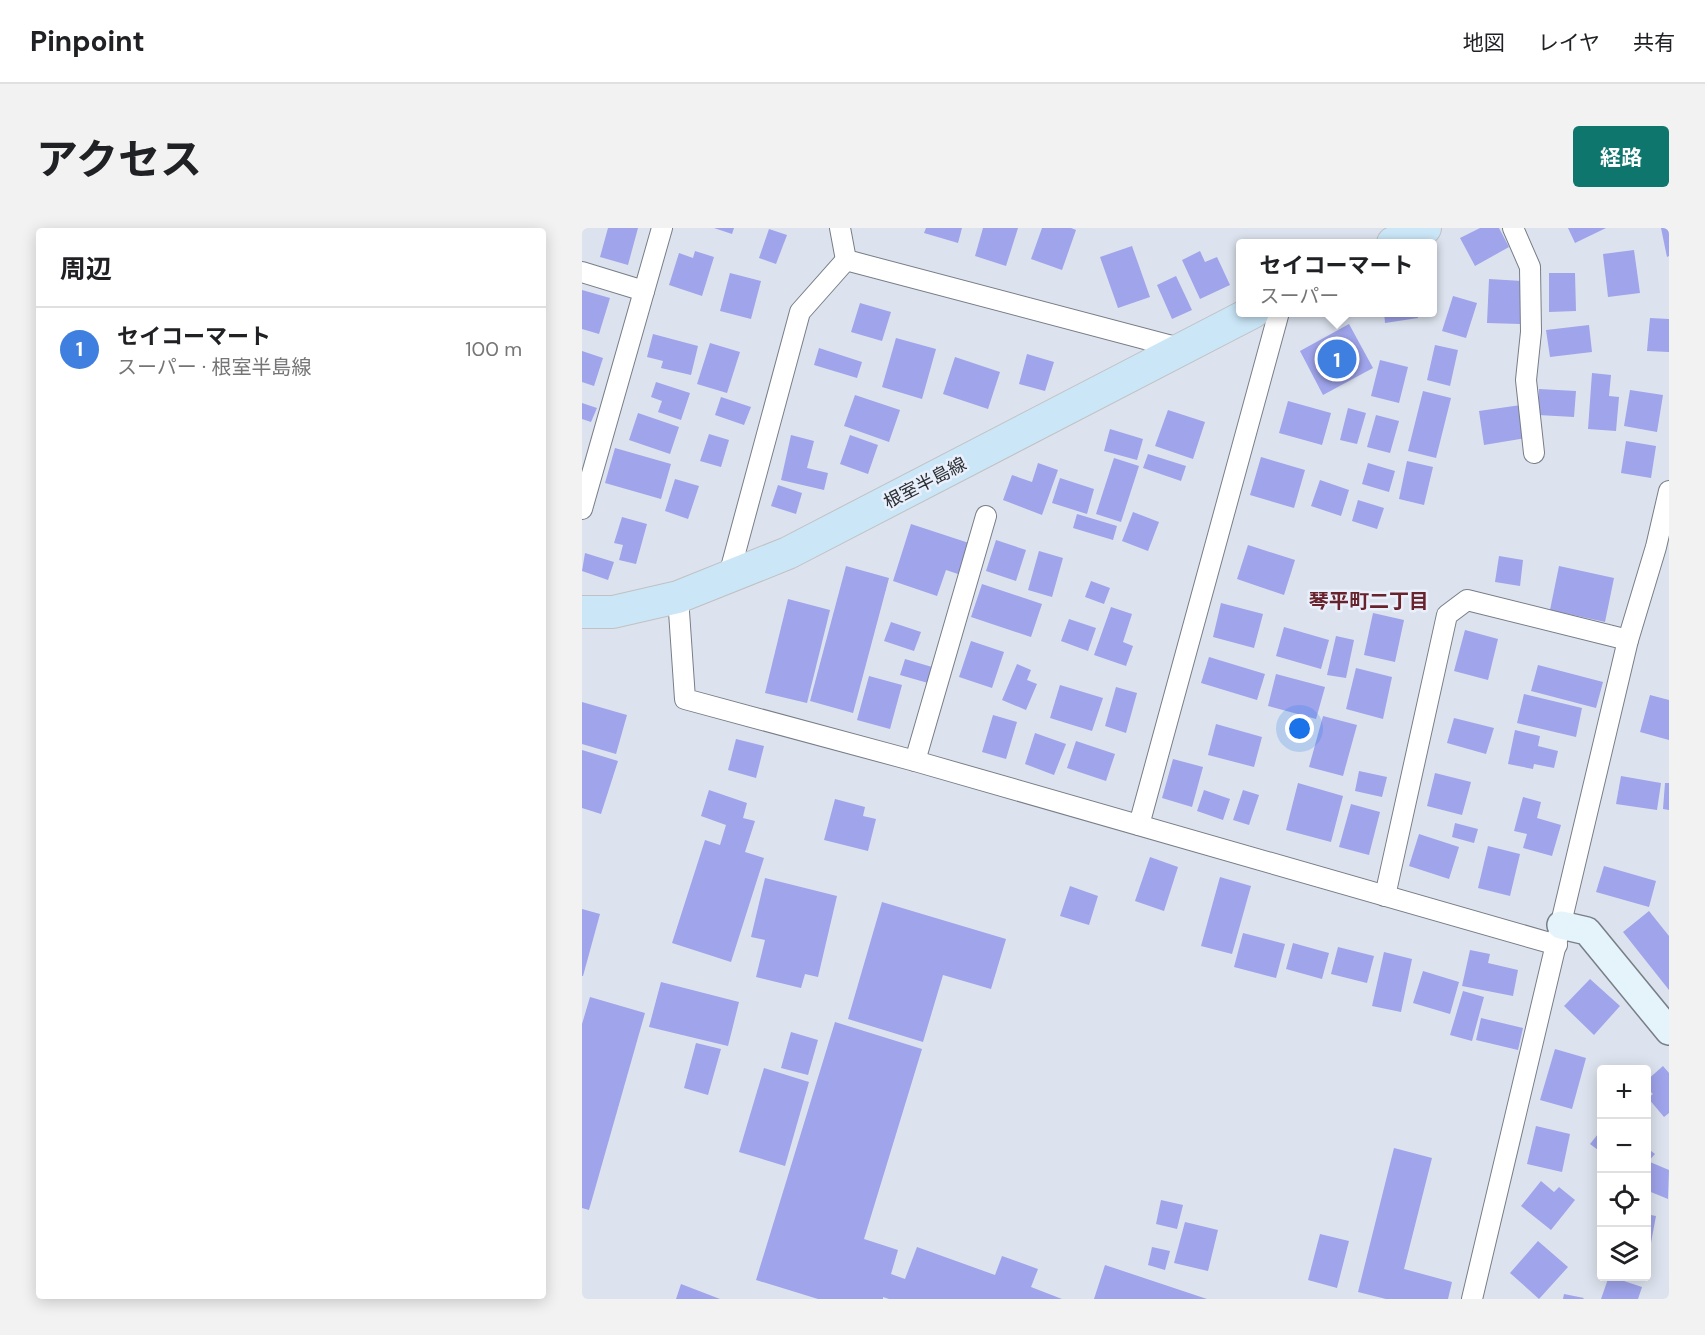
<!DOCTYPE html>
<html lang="ja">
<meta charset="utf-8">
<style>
:root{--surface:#fff;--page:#f2f2f2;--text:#202124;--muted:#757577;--line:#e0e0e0;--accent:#0f766e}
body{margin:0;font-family:"DM Sans","Noto Sans JP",sans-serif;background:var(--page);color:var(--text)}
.controls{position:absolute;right:18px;bottom:18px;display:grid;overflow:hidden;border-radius:6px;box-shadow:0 3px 15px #0003}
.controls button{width:54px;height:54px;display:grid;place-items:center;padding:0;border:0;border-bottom:2px solid var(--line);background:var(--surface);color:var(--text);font:30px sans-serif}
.you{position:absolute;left:718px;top:501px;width:21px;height:21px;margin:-15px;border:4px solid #fff;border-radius:50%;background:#1a73e8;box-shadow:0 0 0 9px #1a73e833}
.badge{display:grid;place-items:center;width:39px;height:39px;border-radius:50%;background:var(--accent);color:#fff;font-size:20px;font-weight:700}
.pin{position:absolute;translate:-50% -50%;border:3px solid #fff;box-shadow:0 2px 6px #0006}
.popup{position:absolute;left:654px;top:11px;width:201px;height:78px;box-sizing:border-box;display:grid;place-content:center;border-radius:6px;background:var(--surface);filter:drop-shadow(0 2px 4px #0005);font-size:20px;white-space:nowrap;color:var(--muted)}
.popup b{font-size:22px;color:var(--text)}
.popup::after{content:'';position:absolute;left:50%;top:100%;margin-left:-12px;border:12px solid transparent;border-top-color:var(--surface)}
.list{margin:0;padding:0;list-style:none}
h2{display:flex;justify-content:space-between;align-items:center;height:78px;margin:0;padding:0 24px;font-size:26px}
h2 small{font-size:20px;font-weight:400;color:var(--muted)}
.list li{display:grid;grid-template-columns:39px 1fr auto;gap:18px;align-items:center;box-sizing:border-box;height:84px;padding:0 24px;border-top:2px solid var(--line)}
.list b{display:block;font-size:22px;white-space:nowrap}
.list p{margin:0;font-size:20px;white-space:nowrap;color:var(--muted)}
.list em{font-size:20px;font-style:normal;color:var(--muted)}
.icon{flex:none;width:33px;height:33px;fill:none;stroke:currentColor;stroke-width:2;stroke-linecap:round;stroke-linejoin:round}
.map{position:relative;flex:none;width:1087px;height:1071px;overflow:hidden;border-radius:6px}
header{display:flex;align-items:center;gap:36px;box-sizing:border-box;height:84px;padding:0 30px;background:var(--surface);border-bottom:2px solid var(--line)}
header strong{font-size:28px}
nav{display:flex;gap:33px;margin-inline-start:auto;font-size:21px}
.intro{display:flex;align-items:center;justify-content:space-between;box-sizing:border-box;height:144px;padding:0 36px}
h1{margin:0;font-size:42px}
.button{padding:15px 27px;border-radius:6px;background:var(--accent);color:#fff;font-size:21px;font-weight:700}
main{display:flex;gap:36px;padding:0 36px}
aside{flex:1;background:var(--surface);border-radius:6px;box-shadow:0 3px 15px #0003}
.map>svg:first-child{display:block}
</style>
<header>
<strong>Pinpoint</strong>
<nav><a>地図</a><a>レイヤ</a><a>共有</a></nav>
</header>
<div class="intro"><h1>アクセス</h1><a class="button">経路</a></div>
<main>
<aside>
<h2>周辺<small></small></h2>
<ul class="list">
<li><span class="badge" style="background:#3f7fe0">1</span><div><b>セイコーマート</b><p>スーパー · 根室半島線</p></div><em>100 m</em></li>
</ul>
</aside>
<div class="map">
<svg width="1087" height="1071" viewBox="0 0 1087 1071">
<rect width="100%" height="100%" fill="#dce3ee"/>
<g fill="#9fa4eb">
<polygon points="26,0 56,0 46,37 18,29"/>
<polygon points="132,0 152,0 150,6"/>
<polygon points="344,0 380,0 376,15 342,5"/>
<polygon points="401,0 436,0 424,38 393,28"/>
<polygon points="460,0 489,0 494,2 480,42 449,31"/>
<polygon points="898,0 917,0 927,19 893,38 878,10"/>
<polygon points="986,0 1024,0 993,15"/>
<polygon points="1079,0 1087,0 1087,28 1085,29"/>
<polygon points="187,1 205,7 194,36 177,30"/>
<polygon points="550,18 568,69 536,80 518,29"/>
<polygon points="1052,22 1058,65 1026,69 1021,26"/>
<polygon points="113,23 132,29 120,68 87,57 97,25 111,30"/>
<polygon points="618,23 623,34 635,29 648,57 618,71 600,32"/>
<polygon points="148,45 179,53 169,91 138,83"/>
<polygon points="967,45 993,45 994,83 967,84"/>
<polygon points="594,48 610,82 590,91 575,57"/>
<polygon points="907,51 940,53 938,96 905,95"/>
<polygon points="0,62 28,70 17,106 0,101"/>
<polygon points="871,68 895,75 884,110 860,103"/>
<polygon points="278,75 309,84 300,113 269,104"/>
<polygon points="802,84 835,84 836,90 803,95"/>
<polygon points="1068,90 1087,91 1087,124 1065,123"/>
<polygon points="767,96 791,140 741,167 718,123"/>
<polygon points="1007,97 1010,124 968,129 964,102"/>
<polygon points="71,106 116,118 109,147 79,140 81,133 65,129"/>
<polygon points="314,110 354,121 340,171 300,159"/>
<polygon points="128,115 158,124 145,165 115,156"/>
<polygon points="853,117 876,122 868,158 845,152"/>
<polygon points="237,120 280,134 275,150 232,137"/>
<polygon points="0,123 21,130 12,158 0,154"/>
<polygon points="445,126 472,134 463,163 437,156"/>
<polygon points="373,129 418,144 406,181 361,166"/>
<polygon points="798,132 826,139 817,175 789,168"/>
<polygon points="1010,145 1029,147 1027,168 1037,169 1034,203 1006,201"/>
<polygon points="74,154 108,165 99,192 76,184 80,173 69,169"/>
<polygon points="957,161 994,163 992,189 956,187"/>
<polygon points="1048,162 1081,167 1075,204 1042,198"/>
<polygon points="841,163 869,170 854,230 826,223"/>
<polygon points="273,167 318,182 307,214 262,198"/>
<polygon points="139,169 169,179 162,197 133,187"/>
<polygon points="706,173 749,185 740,217 697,205"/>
<polygon points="0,175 15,180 9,194 0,191"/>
<polygon points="939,177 944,210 902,217 897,183"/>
<polygon points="766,180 784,185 775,216 758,212"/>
<polygon points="586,182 623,194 611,231 573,218"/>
<polygon points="56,185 97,199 88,226 47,212"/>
<polygon points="794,187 817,193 808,225 785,219"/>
<polygon points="528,201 561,211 555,232 522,223"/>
<polygon points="127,206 147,212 139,239 118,233"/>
<polygon points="209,207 232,213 225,240 246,245 242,262 199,252"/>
<polygon points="268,207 296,217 286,246 258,236"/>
<polygon points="1044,213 1074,218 1069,250 1039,245"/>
<polygon points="33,220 89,236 79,271 23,255"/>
<polygon points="566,226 604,238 599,253 561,240"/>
<polygon points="679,229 723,242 712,280 668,267"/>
<polygon points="532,230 557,238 539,294 514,286"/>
<polygon points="825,233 851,239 842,277 817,271"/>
<polygon points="456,235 476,242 460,287 421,272 430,247 450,254"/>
<polygon points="786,235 813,243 807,264 780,256"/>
<polygon points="478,250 512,261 505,286 470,275"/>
<polygon points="93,251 117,258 106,291 83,283"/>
<polygon points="738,252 767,262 759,288 729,278"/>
<polygon points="196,257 220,265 214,286 189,278"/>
<polygon points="776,272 802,280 795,301 770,293"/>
<polygon points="551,284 577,294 566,323 540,313"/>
<polygon points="495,286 535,298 531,312 491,300"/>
<polygon points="40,289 65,296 54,336 37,332 41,317 32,315"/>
<polygon points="329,296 390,316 379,347 364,342 355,368 311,353"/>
<polygon points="414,312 444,322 434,353 404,343"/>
<polygon points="666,317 713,332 702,367 655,351"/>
<polygon points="457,323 481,330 470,369 446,362"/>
<polygon points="3,325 32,334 26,352 0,343"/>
<polygon points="917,328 941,332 938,358 913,354"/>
<polygon points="264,338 307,350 271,485 228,473"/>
<polygon points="977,338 1032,350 1023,394 968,382"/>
<polygon points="509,353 528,360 522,376 503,369"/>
<polygon points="400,356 460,376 449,409 389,389"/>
<polygon points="206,371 248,382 225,475 183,465"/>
<polygon points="639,375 681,386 672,420 631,409"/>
<polygon points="529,379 550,386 541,414 551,418 544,438 512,427"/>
<polygon points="791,385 822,392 813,434 782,427"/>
<polygon points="487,391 514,400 506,423 479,413"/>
<polygon points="309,394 339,404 332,423 302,413"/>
<polygon points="702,399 747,412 739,441 694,428"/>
<polygon points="883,402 916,411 906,452 872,443"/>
<polygon points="754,408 772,412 764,450 745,447"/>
<polygon points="389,413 422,424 410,460 377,449"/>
<polygon points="627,429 683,446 675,472 619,455"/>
<polygon points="323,431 350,439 346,455 318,447"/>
<polygon points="435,436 449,442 445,452 455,456 444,482 420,472"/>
<polygon points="956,437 1021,454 1014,480 949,463"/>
<polygon points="774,440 810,449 801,491 764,481"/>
<polygon points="694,446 743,459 734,491 686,478"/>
<polygon points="287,448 320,457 308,501 275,492"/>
<polygon points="478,457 521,470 510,503 468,490"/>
<polygon points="534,459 555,465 544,505 523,498"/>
<polygon points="942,466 1000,480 994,509 935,495"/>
<polygon points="1068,467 1087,472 1087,512 1058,504"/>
<polygon points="0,474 45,487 34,526 0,516"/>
<polygon points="411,487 435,494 424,531 400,524"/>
<polygon points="741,488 775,497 761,548 727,539"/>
<polygon points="872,490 912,500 904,526 865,515"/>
<polygon points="634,496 680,509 672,539 626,527"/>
<polygon points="933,502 958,508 956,518 976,523 972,540 952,536 951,541 926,536"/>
<polygon points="453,505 484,516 472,547 443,536"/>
<polygon points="154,511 182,518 174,550 146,542"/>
<polygon points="494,513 533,526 524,553 485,540"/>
<polygon points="0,522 36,533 19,586 0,580"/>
<polygon points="591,531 621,539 610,579 580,570"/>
<polygon points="777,543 805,549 800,569 773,563"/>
<polygon points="853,545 889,554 880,587 845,578"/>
<polygon points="1039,548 1079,555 1075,582 1034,576"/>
<polygon points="716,555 761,568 749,614 704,602"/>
<polygon points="1083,555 1087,555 1087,582 1081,581"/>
<polygon points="127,562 165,575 161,590 173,593 163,624 182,630 149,734 90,715 123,612 138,617 144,597 119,588"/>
<polygon points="622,562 648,571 641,592 615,583"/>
<polygon points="661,562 677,567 667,597 651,592"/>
<polygon points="941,569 959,574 955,590 979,597 970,628 941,620 945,606 932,603"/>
<polygon points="253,571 283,579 281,588 294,591 286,623 242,612"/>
<polygon points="769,576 798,584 787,627 757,619"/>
<polygon points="873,595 896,601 892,615 870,609"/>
<polygon points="837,606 877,619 867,651 827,638"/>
<polygon points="906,618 938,626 928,668 896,660"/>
<polygon points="568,629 596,639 582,683 553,673"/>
<polygon points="1022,638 1074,653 1067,679 1014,664"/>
<polygon points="638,649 669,658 650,726 619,718"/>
<polygon points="183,650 255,668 236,749 223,746 219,760 174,749 183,712 169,709"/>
<polygon points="488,658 516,668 507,697 478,688"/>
<polygon points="300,674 424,711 409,761 361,747 341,814 266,791"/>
<polygon points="0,681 18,686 1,748 0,748"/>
<polygon points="1067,683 1087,708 1087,762 1041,704"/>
<polygon points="661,705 703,716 694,750 652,739"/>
<polygon points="711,715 747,725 740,751 704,741"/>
<polygon points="756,719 792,728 785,755 749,746"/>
<polygon points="888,722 908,726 906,735 936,742 931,768 880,758"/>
<polygon points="802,724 830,731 819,784 790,778"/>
<polygon points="841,743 877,754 868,786 831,775"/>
<polygon points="1008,751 1038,778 1012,807 982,778"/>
<polygon points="79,754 157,774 146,818 67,799"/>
<polygon points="881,763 902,769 890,813 868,807"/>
<polygon points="8,769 63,785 7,982 0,980 0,796"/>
<polygon points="899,790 941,800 936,822 894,812"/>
<polygon points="253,794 340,821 282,1011 316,1022 309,1046 323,1051 335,1019 413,1047 420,1028 456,1041 449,1059 480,1071 307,1071 301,1069 301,1071 236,1071 174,1052"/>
<polygon points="209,804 236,812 226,847 199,840"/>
<polygon points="114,815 139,821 126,867 102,860"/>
<polygon points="973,821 1004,830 990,881 958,872"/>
<polygon points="1081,838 1087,845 1087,885 1082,889 1066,870 1071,866 1064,859 1064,853"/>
<polygon points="182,840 227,854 203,938 157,924"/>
<polygon points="954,898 988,906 980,944 945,936"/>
<polygon points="1020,901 1020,925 1008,916"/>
<polygon points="1064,919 1073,926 1064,936"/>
<polygon points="812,920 850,930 822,1041 870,1054 866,1071 804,1071 776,1064"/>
<polygon points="1068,934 1087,942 1086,971 1064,962 1064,943"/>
<polygon points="959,953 972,964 977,959 993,972 969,1002 939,978"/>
<polygon points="579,972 601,977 595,1001 574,996"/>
<polygon points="1064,986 1074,988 1066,1031 1064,1031"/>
<polygon points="603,994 636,1002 626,1043 592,1035"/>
<polygon points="738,1006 767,1013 755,1060 726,1052"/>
<polygon points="956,1013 986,1039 957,1071 928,1045"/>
<polygon points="570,1019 588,1023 583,1042 566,1037"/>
<polygon points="523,1037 625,1071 512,1071"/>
<polygon points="1027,1048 1060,1059 1056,1071 1019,1071"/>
<polygon points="99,1056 138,1071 94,1071"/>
<polygon points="982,1066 1002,1070 1001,1071 981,1071"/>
</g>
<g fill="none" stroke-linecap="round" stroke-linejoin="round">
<defs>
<g id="street">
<polyline points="258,0 264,32"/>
<polyline points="931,0 948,39 949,104 944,152 952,225"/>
<polyline points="0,44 62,63"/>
<polyline points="0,281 80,0"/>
<polyline points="147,347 218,84 264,32 601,121"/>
<polyline points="96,369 103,471 333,533 975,717"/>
<polyline points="333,533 404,288"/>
<polyline points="557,597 697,84"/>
<polyline points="803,668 865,387 885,372 1046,412"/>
<polyline points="890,1071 1046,412 1074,319 1087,263"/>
</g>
<polyline id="secondary" points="979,697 1005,703 1087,803"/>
<g id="primary">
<polyline points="811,15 843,0"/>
<polyline points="0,384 31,384 96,369 206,325 671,84"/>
</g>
</defs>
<use href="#street" stroke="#777e88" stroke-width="22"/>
<use href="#secondary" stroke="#777e88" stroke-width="30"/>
<use href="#primary" stroke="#c0c1c2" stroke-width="34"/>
<use href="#street" stroke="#fff" stroke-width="20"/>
<use href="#secondary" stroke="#e5f3fb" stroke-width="27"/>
<use href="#primary" stroke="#cae6f7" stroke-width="32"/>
</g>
<g text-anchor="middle" stroke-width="5" stroke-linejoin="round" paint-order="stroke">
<g font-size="18" fill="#2c2f33" stroke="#e9f0fb">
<text transform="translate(343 255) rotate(-27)" y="6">根室半島線</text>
</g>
<g font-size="20" font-weight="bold" fill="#67222c" stroke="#e9f0fb">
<text x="787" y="380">琴平町二丁目</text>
</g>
</g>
</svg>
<div class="controls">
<button>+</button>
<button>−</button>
<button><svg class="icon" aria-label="locate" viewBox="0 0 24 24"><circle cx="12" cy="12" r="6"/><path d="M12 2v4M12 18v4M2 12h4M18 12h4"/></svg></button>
<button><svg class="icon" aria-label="layers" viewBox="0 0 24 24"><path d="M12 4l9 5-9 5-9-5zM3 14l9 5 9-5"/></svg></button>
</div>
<div class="you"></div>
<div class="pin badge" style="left:755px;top:131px;background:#3f7fe0">1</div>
<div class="popup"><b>セイコーマート</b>スーパー</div>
</div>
</main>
